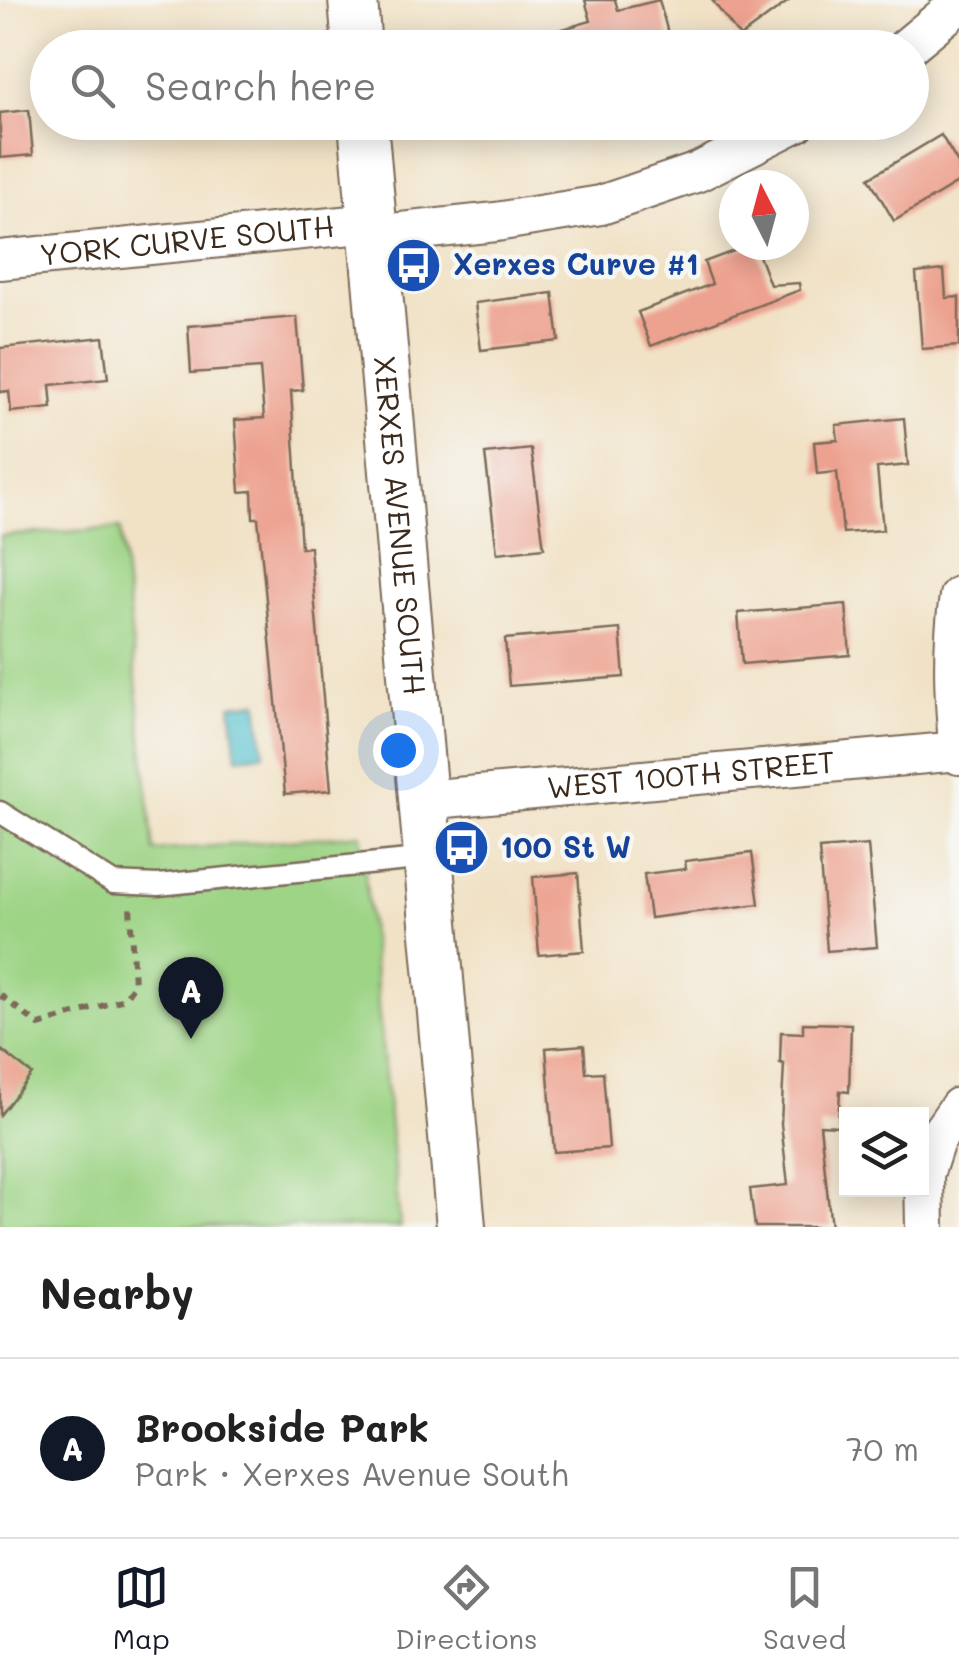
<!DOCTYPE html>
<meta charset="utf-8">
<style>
:root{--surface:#fff;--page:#f2f2f2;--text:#222;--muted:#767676;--line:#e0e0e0;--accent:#111827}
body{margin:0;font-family:Mali,sans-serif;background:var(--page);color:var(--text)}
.controls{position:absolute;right:30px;bottom:30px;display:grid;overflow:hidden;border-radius:0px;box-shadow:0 5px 25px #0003}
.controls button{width:90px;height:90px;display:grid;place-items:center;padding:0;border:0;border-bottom:2px solid var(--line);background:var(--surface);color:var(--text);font:50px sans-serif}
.compass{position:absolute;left:719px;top:170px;width:90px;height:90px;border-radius:50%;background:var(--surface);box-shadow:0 5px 25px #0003;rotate:354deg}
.you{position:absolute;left:398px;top:750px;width:35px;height:35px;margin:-25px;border:8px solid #fff;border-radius:50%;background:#1a73e8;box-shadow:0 0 0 15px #1a73e833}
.badge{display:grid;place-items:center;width:65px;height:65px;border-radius:50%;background:var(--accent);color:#fff;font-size:32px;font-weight:700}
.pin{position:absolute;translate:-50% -82px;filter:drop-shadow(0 2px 5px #0008)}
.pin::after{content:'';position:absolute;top:52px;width:35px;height:30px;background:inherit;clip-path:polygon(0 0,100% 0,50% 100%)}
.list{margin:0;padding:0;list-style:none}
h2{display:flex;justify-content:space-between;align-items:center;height:130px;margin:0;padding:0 40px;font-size:42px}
h2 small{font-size:32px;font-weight:400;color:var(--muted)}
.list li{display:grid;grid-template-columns:65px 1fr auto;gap:30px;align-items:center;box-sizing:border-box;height:180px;padding:0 40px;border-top:2px solid var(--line)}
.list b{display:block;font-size:38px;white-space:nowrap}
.list p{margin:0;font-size:32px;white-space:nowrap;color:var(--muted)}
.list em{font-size:32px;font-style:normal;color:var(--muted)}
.icon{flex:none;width:55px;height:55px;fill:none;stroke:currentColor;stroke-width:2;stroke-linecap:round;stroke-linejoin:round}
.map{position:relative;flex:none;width:959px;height:1227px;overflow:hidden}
.search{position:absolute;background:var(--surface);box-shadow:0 5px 25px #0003;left:30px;right:30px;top:30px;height:110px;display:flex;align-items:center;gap:25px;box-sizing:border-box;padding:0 35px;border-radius:55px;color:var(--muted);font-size:38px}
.sheet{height:310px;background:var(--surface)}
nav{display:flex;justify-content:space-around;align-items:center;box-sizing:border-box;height:140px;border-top:2px solid var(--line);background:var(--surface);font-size:28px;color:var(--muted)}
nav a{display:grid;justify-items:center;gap:5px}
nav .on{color:var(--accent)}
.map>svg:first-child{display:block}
</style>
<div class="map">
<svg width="959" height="1227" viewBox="0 0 959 1227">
<rect width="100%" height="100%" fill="#f6f6f2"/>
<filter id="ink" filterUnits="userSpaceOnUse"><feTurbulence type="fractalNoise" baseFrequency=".01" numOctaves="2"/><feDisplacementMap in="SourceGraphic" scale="20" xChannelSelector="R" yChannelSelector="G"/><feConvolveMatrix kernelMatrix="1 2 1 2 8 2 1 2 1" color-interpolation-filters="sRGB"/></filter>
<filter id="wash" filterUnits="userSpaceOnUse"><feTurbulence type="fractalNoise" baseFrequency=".0048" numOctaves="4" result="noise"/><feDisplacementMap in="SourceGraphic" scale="40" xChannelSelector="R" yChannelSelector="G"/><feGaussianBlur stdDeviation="2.25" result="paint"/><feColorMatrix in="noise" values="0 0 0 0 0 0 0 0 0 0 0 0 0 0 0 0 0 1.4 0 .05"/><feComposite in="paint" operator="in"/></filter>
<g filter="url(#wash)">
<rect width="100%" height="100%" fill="#f1e2c6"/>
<polygon fill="#9ed486" stroke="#6c7f52" stroke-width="2.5" points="120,528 154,851 361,834 400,1227 0,1227 0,536"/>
<polygon fill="#56c2cf" stroke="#487676" stroke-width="2.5" points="258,702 264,754 237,757 231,705"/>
<g id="blocks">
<g fill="#eda290">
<polygon points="585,0 615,0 618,10 659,0 672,48 525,48 524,40 591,21"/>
<polygon points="712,0 790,0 740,37"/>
<polygon points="29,110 33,155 0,158 0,113"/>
<polygon points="941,135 959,165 959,182 894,221 869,178"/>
<polygon points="750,245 755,245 770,285 799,283 800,290 651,346 638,312 712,284 704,262"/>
<polygon points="944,270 946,298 959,297 959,346 922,349 916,273"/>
<polygon points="553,293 559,341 481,350 475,303"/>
<polygon points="297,317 303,390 291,391 301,548 310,547 331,790 285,794 258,518 253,518 252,491 240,492 235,420 264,418 260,368 191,373 188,326"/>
<polygon points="103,337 108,379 50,385 52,408 11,412 9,391 0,392 0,348"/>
<polygon points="904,418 908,465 877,468 883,530 843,533 837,472 817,474 814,442 838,440 836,425"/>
<polygon points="531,449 544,548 497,553 485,454"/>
<polygon points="846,604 850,655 742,664 738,613"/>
<polygon points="620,629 624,677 509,686 505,639"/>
<polygon points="868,845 877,947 827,951 819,849"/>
<polygon points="752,853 759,904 650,918 644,874 686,869 685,861"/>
<polygon points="578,873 584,951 539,955 533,877"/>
<polygon points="803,1023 851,1024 849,1092 840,1091 838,1126 820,1125 831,1227 755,1227 750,1189 788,1185 781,1124 784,1064 780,1063 781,1032 803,1033"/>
<polygon points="584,1045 586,1073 603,1072 609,1148 554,1152 546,1048"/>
<polygon points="0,1049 32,1074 0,1115"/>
</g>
</g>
</g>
<g filter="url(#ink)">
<use href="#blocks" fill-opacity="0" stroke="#7b6a59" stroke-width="2.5"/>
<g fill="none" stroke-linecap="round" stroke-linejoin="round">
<defs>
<polyline id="service" points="0,812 113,883 158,885 428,858"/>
<g id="minor">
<polyline points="906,48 959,4"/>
<polyline points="373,235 496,222 601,205 698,172 797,122"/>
<path id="s1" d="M 0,260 L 372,223"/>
<path d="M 959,596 C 951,650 954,701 959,755"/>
<path id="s2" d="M 424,800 L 959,751"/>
<polyline points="925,1227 924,1175 935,1141 959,1107"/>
</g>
<g id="tertiary">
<polyline points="353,0 357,48"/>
<path id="s3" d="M 363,122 L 461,1227"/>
</g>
</defs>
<use href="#service" stroke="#7b6a59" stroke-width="25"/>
<use href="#minor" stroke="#7b6a59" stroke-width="42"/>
<use href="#tertiary" stroke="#7b6a59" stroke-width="52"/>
<polyline stroke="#7b6a59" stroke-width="6" stroke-dasharray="8 8" stroke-linecap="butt" points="0,995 39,1025 124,999 134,985 130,905"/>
<use href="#service" stroke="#fff" stroke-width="20"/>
<use href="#minor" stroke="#fff" stroke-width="38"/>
<use href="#tertiary" stroke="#fff" stroke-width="48"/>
</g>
</g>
<defs>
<symbol id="bus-disc" viewBox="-11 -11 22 22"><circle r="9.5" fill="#1a4fb4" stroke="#f6f6f2"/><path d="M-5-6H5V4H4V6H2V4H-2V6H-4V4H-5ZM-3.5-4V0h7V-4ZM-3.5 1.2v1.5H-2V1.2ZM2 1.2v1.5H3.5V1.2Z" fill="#fff"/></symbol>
</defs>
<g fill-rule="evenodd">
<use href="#bus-disc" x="382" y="234" width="63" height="63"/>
<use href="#bus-disc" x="430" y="816" width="63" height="63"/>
</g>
<g text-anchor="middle" stroke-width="9" stroke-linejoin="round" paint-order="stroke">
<g font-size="30" fill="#3b2a1e" stroke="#f6f6f2">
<text dy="10" stroke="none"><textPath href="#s1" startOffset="188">YORK CURVE SOUTH</textPath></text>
<text dy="10" stroke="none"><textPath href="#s3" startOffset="405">XERXES AVENUE SOUTH</textPath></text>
<text dy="10" stroke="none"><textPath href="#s2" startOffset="268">WEST 100TH STREET</textPath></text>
</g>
<g font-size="30" font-weight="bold" fill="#164399" stroke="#f6f6f2" text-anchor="start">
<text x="453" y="275">Xerxes Curve #1</text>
<text x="500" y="858">100 St W</text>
</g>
</g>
</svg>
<div class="controls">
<button><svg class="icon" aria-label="layers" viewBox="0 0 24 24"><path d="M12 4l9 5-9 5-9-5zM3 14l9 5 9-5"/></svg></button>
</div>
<svg class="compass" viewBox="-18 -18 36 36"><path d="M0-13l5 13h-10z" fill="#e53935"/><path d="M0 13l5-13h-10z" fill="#767676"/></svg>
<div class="you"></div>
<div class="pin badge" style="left:191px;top:1039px">A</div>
<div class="search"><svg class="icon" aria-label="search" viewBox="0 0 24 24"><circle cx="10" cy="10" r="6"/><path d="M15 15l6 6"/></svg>Search here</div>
</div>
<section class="sheet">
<h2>Nearby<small></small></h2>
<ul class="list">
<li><span class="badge">A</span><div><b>Brookside Park</b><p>Park · Xerxes Avenue South</p></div><em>70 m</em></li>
</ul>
</section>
<nav>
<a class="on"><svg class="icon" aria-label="map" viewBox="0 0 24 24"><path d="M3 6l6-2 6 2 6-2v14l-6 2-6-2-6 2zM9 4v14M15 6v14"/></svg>Map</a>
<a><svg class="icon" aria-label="directions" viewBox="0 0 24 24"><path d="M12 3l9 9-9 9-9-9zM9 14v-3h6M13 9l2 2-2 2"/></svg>Directions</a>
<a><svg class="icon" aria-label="saved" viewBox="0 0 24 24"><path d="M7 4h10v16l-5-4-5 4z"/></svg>Saved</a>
</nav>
